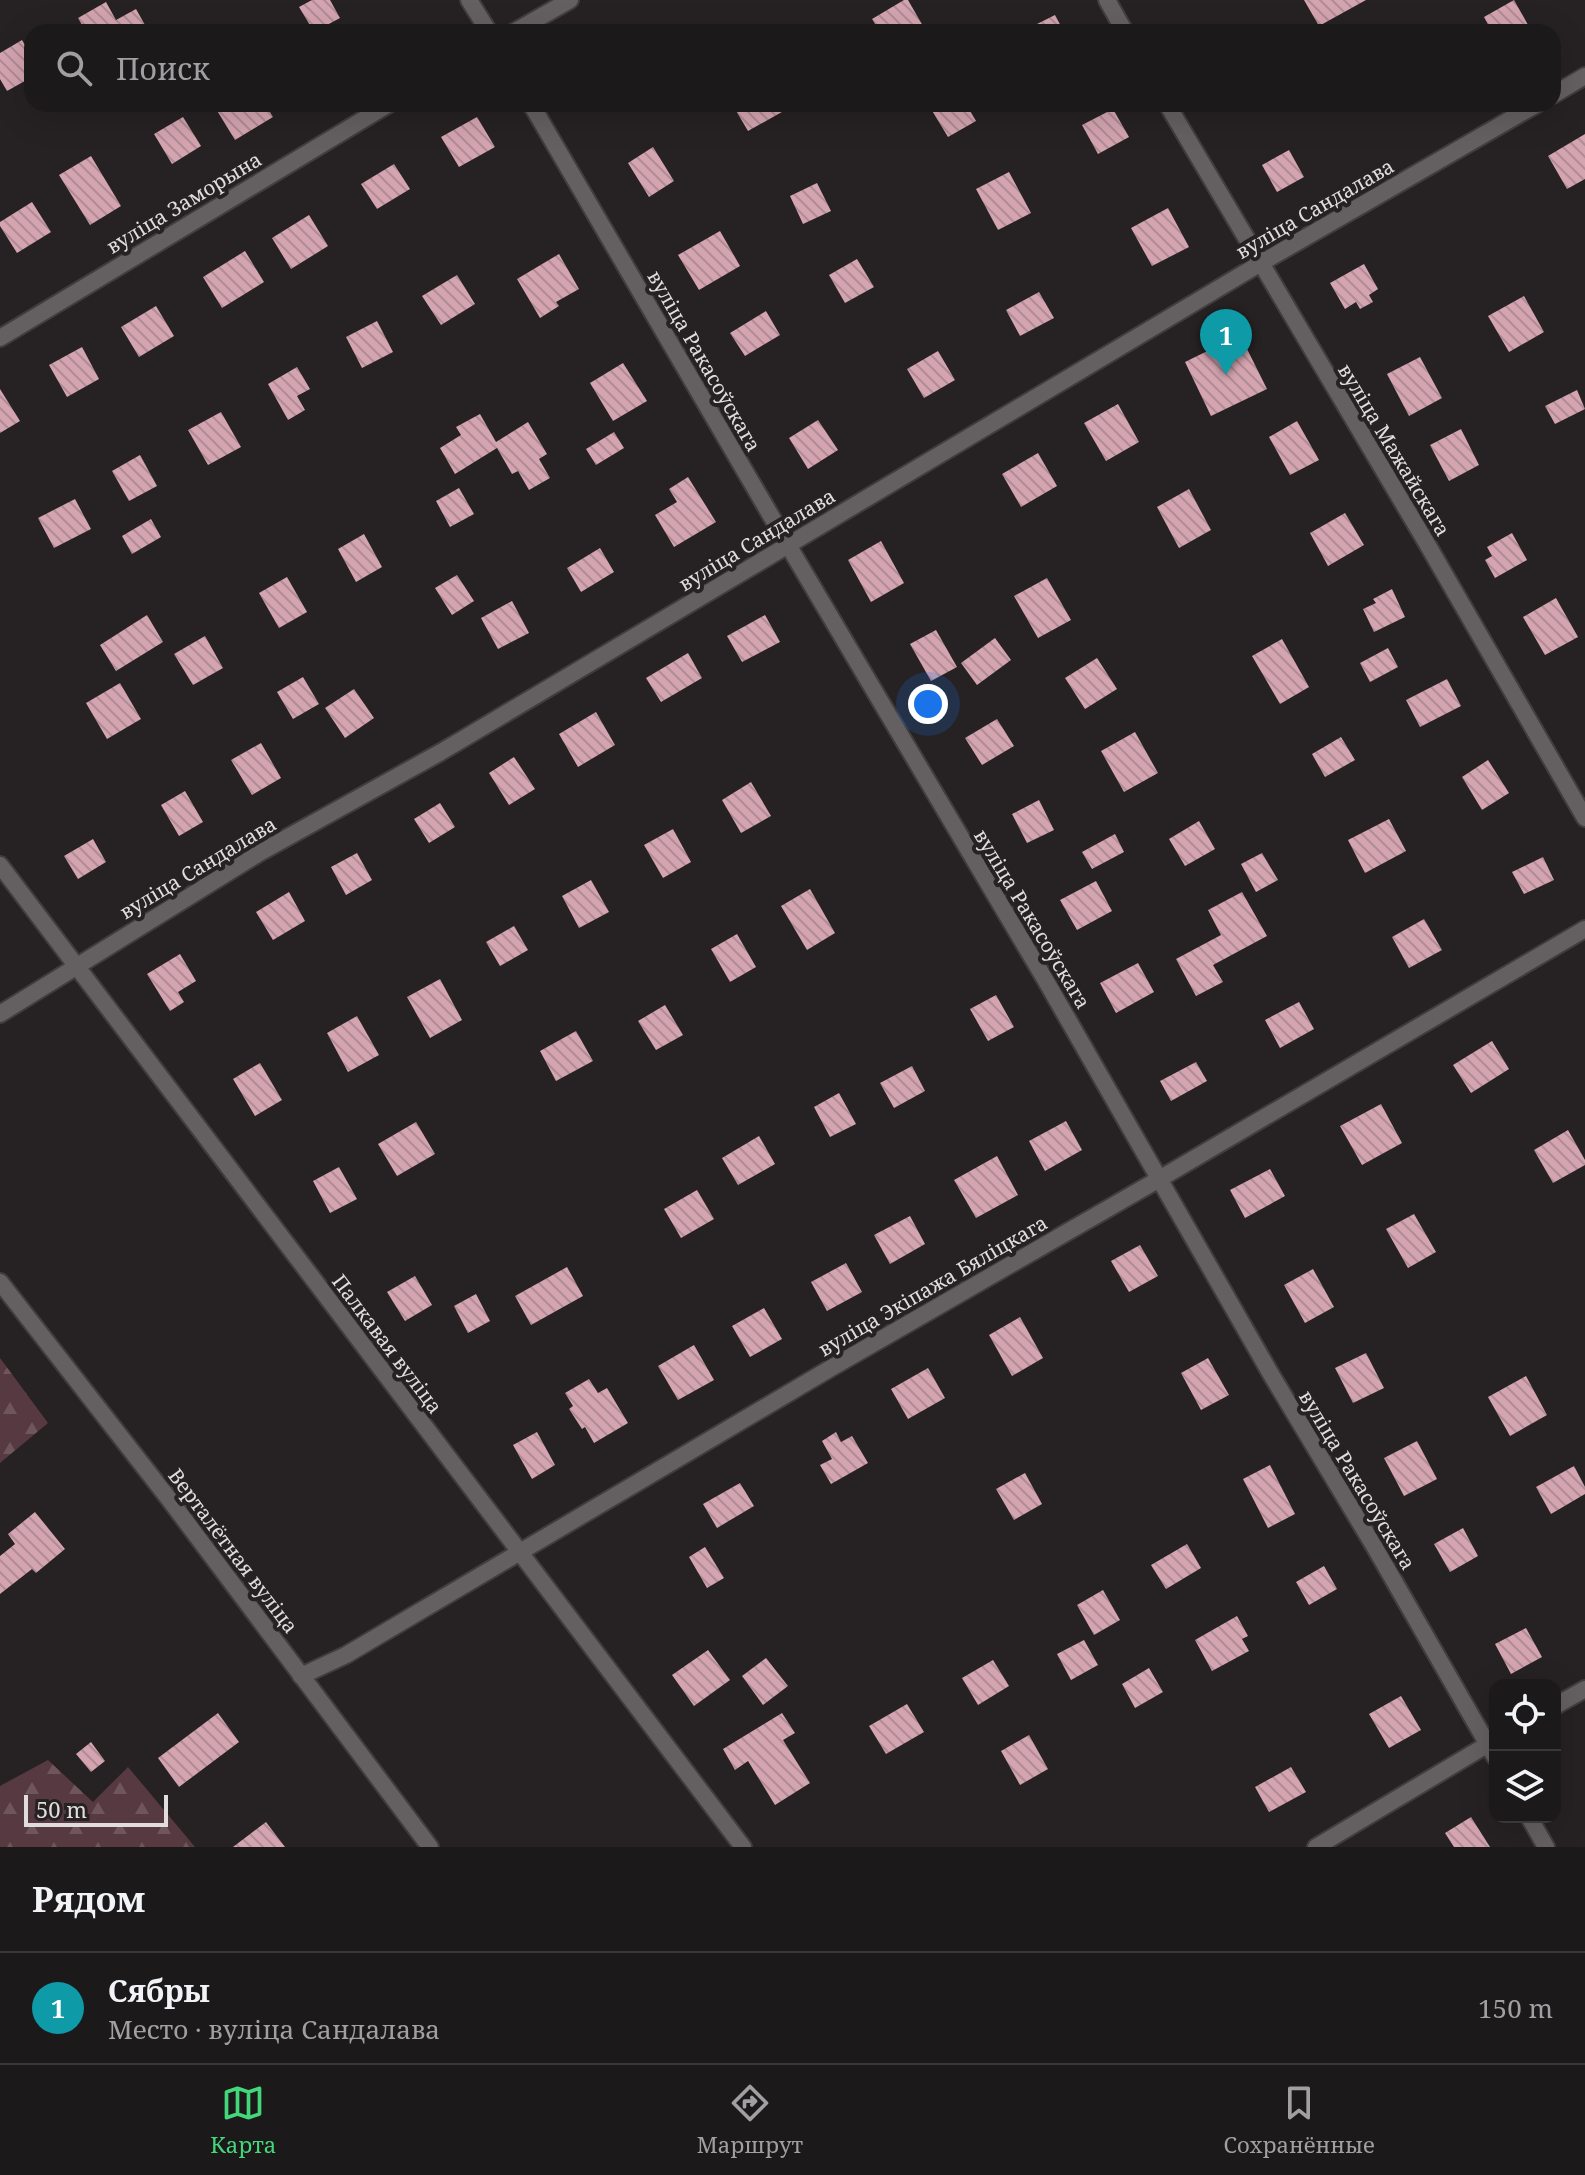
<!DOCTYPE html>
<html lang="ru">
<meta charset="utf-8">
<style>
:root{--surface:#1c191a;--page:#292627;--text:#f1f3f6;--muted:#a0a0a2;--line:#3a3839;--accent:#44d77a}
body{margin:0;font-family:"Noto Serif",serif;background:var(--page);color:var(--text)}
.controls{position:absolute;right:24px;bottom:24px;display:grid;overflow:hidden;border-radius:16px;box-shadow:0 8px 32px #0002}
.controls button{width:72px;height:72px;display:grid;place-items:center;padding:0;border:0;border-bottom:2px solid var(--line);background:var(--surface);color:var(--text);font:40px sans-serif}
.scale{position:absolute;left:24px;bottom:20px;width:144px;box-sizing:border-box;padding-left:8px;border:4px solid #e1ddde;border-top:0;font-size:22px;line-height:28px;white-space:nowrap;color:#e1ddde;-webkit-text-stroke:6px #262122;paint-order:stroke}
.you{position:absolute;left:928px;top:704px;width:28px;height:28px;margin:-20px;border:6px solid #fff;border-radius:50%;background:#1a73e8;box-shadow:0 0 0 12px #1a73e833}
.badge{display:grid;place-items:center;width:52px;height:52px;border-radius:50%;background:var(--accent);color:#fff;font-size:26px;font-weight:700}
.pin{position:absolute;translate:-50% -66px;filter:drop-shadow(0 2px 4px #0008)}
.pin::after{content:'';position:absolute;top:42px;width:28px;height:24px;background:inherit;clip-path:polygon(0 0,100% 0,50% 100%)}
.list{margin:0;padding:0;list-style:none}
h2{display:flex;justify-content:space-between;align-items:center;height:104px;margin:0;padding:0 32px;font-size:34px}
h2 small{font-size:26px;font-weight:400;color:var(--muted)}
.list li{display:grid;grid-template-columns:52px 1fr auto;gap:24px;align-items:center;box-sizing:border-box;height:112px;padding:0 32px;border-top:2px solid var(--line)}
.list b{display:block;font-size:30px;white-space:nowrap}
.list p{margin:0;font-size:26px;white-space:nowrap;color:var(--muted)}
.list em{font-size:26px;font-style:normal;color:var(--muted)}
.icon{flex:none;width:44px;height:44px;fill:none;stroke:currentColor;stroke-width:2;stroke-linecap:round;stroke-linejoin:round}
.map{position:relative;flex:none;width:1585px;height:1847px;overflow:hidden}
.search{position:absolute;background:var(--surface);box-shadow:0 8px 32px #0002;left:24px;right:24px;top:24px;height:88px;display:flex;align-items:center;gap:20px;box-sizing:border-box;padding:0 28px;border-radius:24px;color:var(--muted);font-size:30px}
.sheet{height:216px;background:var(--surface)}
nav{display:flex;justify-content:space-around;align-items:center;box-sizing:border-box;height:112px;border-top:2px solid var(--line);background:var(--surface);font-size:22px;color:var(--muted)}
nav a{display:grid;justify-items:center;gap:4px}
nav .on{color:var(--accent)}
.map>svg:first-child{display:block}
</style>
<div class="map">
<svg width="1585" height="1847" viewBox="0 0 1585 1847">
<defs>
<pattern id="forest-firs" width="22" height="20" patternUnits="userSpaceOnUse" patternTransform="scale(2)"><rect width="22" height="20" fill="#573941"/><path d="M5 1l3.5 6h-7zM16 11l3.5 6h-7z" fill="#6f555c"/></pattern>
<pattern id="building-back-hatch" width="6" height="6" patternUnits="userSpaceOnUse" patternTransform="scale(2)"><rect width="6" height="6" fill="#d4a4b0"/><path d="M-1 5l2 2M0 0l6 6M5-1l2 2" fill="none" stroke="#b08c95"/></pattern>
</defs>
<rect width="100%" height="100%" fill="#262122"/>
<g fill="url(#forest-firs)">
<polygon points="0,1358 48,1423 0,1463"/>
<polygon points="48,1760 93,1802 128,1767 195,1847 0,1847 0,1786"/>
</g>
<g fill="url(#building-back-hatch)">
<polygon points="312,0 330,0 340,18 314,32 299,7"/>
<polygon points="904,0 908,0 923,26 913,32 880,32 872,19"/>
<polygon points="1304,0 1366,0 1319,26"/>
<polygon points="1514,0 1532,32 1492,32 1484,17"/>
<polygon points="106,2 116,20 136,9 149,32 86,32 78,18"/>
<polygon points="1055,15 1064,32 1021,32"/>
<polygon points="22,40 32,57 32,77 7,91 0,79 0,53"/>
<polygon points="213,104 265,104 273,117 235,140"/>
<polygon points="732,104 796,104 748,131"/>
<polygon points="928,104 966,104 976,121 948,137"/>
<polygon points="1113,109 1129,137 1098,154 1082,125"/>
<polygon points="183,117 201,146 172,164 154,134"/>
<polygon points="477,117 495,147 459,167 441,137"/>
<polygon points="1585,134 1585,179 1567,189 1548,156"/>
<polygon points="653,147 674,181 649,197 628,163"/>
<polygon points="1289,150 1304,177 1277,192 1262,165"/>
<polygon points="91,156 121,206 90,225 59,175"/>
<polygon points="394,164 410,189 377,209 361,184"/>
<polygon points="1009,172 1031,213 998,230 976,189"/>
<polygon points="817,183 831,211 803,224 790,196"/>
<polygon points="32,202 51,232 17,253 0,226 0,222"/>
<polygon points="1168,208 1189,247 1152,266 1131,228"/>
<polygon points="309,215 328,246 291,269 272,238"/>
<polygon points="720,231 740,266 699,290 678,255"/>
<polygon points="245,251 264,282 222,308 203,277"/>
<polygon points="559,254 579,289 556,302 559,306 540,318 517,279"/>
<polygon points="857,259 874,287 845,303 829,275"/>
<polygon points="1364,264 1378,289 1369,295 1373,302 1360,309 1356,302 1345,309 1330,283"/>
<polygon points="457,275 475,304 441,325 422,296"/>
<polygon points="1039,292 1054,318 1020,336 1006,310"/>
<polygon points="1524,296 1544,332 1509,352 1488,316"/>
<polygon points="156,306 174,336 139,357 121,327"/>
<polygon points="766,311 780,335 745,356 730,333"/>
<polygon points="377,321 393,352 362,368 346,337"/>
<polygon points="1240,335 1267,389 1211,416 1185,362"/>
<polygon points="82,347 99,379 67,397 49,365"/>
<polygon points="938,351 955,380 924,398 907,369"/>
<polygon points="1420,357 1442,398 1409,416 1387,374"/>
<polygon points="623,363 647,401 613,421 590,383"/>
<polygon points="297,367 310,389 297,396 305,410 288,420 268,384"/>
<polygon points="0,389 20,421 0,433"/>
<polygon points="1577,390 1585,409 1555,424 1545,406"/>
<polygon points="1118,404 1139,442 1106,461 1084,423"/>
<polygon points="221,412 241,447 208,465 188,430"/>
<polygon points="480,414 496,442 528,422 547,454 539,459 550,478 529,490 518,471 512,474 497,448 455,474 440,448 461,435 456,427"/>
<polygon points="818,420 838,450 808,469 789,438"/>
<polygon points="1297,421 1319,460 1290,475 1269,437"/>
<polygon points="1461,429 1479,465 1449,481 1430,445"/>
<polygon points="614,432 624,448 596,465 586,449"/>
<polygon points="1038,453 1057,486 1021,507 1002,474"/>
<polygon points="140,455 157,486 129,501 112,471"/>
<polygon points="688,477 716,522 674,547 655,515 677,502 669,489"/>
<polygon points="459,488 474,514 450,527 436,501"/>
<polygon points="1189,489 1211,530 1179,548 1157,507"/>
<polygon points="75,499 91,529 54,548 38,518"/>
<polygon points="1345,513 1364,545 1328,566 1310,533"/>
<polygon points="151,519 161,537 132,554 122,536"/>
<polygon points="1512,533 1527,560 1495,578 1485,560 1492,556 1487,547"/>
<polygon points="364,534 382,567 356,582 338,549"/>
<polygon points="881,541 904,583 871,602 848,560"/>
<polygon points="600,548 614,572 581,592 567,568"/>
<polygon points="457,575 474,601 452,615 435,588"/>
<polygon points="287,577 307,612 279,628 259,593"/>
<polygon points="1047,578 1071,620 1038,638 1014,596"/>
<polygon points="1392,589 1405,617 1374,632 1363,609 1376,603 1373,599"/>
<polygon points="1556,598 1578,637 1545,655 1523,617"/>
<polygon points="512,601 529,633 498,649 481,618"/>
<polygon points="147,615 163,642 116,671 100,645"/>
<polygon points="765,615 780,642 742,662 727,636"/>
<polygon points="936,630 957,667 931,681 910,644"/>
<polygon points="205,636 223,668 193,685 174,654"/>
<polygon points="995,638 1011,660 977,685 961,663"/>
<polygon points="1282,639 1309,687 1280,704 1252,656"/>
<polygon points="1388,648 1398,667 1370,682 1360,663"/>
<polygon points="688,653 702,678 661,702 646,678"/>
<polygon points="1097,658 1117,689 1085,709 1065,678"/>
<polygon points="303,677 319,704 293,719 277,692"/>
<polygon points="1447,679 1461,706 1420,727 1406,700"/>
<polygon points="120,683 141,719 107,739 86,703"/>
<polygon points="354,689 374,718 345,738 325,708"/>
<polygon points="596,712 615,745 578,767 559,734"/>
<polygon points="997,719 1014,746 982,765 965,738"/>
<polygon points="1135,732 1158,773 1124,792 1101,751"/>
<polygon points="1341,737 1355,760 1325,777 1312,754"/>
<polygon points="261,743 281,778 252,795 231,760"/>
<polygon points="514,757 535,789 509,805 489,773"/>
<polygon points="1488,760 1509,793 1482,810 1462,777"/>
<polygon points="751,782 771,816 741,833 722,800"/>
<polygon points="185,791 203,822 179,836 161,805"/>
<polygon points="1039,800 1054,830 1027,843 1012,814"/>
<polygon points="440,803 455,827 429,843 414,819"/>
<polygon points="1389,819 1406,851 1365,873 1348,840"/>
<polygon points="1199,821 1215,849 1185,866 1169,839"/>
<polygon points="673,829 691,862 663,878 644,845"/>
<polygon points="1115,834 1124,852 1092,869 1082,852"/>
<polygon points="93,839 106,862 78,879 64,856"/>
<polygon points="357,853 372,880 346,895 331,867"/>
<polygon points="1262,853 1278,880 1256,892 1241,864"/>
<polygon points="1543,857 1554,880 1524,894 1512,872"/>
<polygon points="591,880 609,912 579,928 562,896"/>
<polygon points="1096,881 1112,911 1077,930 1060,900"/>
<polygon points="810,889 835,933 807,950 781,906"/>
<polygon points="289,892 305,921 273,940 256,912"/>
<polygon points="1242,892 1267,936 1213,965 1223,982 1196,996 1176,959 1221,935 1208,910"/>
<polygon points="1424,919 1442,950 1409,968 1392,937"/>
<polygon points="514,926 528,950 500,966 486,942"/>
<polygon points="737,934 756,967 730,982 711,949"/>
<polygon points="180,954 196,981 178,992 184,1002 170,1011 147,974"/>
<polygon points="1138,963 1154,992 1116,1013 1100,983"/>
<polygon points="440,979 462,1020 430,1038 407,997"/>
<polygon points="996,995 1014,1027 988,1041 970,1009"/>
<polygon points="1299,1002 1314,1029 1280,1048 1265,1020"/>
<polygon points="665,1005 683,1035 656,1050 638,1021"/>
<polygon points="357,1016 379,1055 348,1072 327,1033"/>
<polygon points="576,1031 593,1061 556,1081 540,1051"/>
<polygon points="1492,1041 1509,1069 1471,1093 1453,1065"/>
<polygon points="1196,1062 1207,1081 1171,1101 1160,1081"/>
<polygon points="260,1063 282,1100 255,1116 233,1079"/>
<polygon points="912,1066 925,1091 894,1108 880,1083"/>
<polygon points="839,1093 856,1124 830,1137 814,1107"/>
<polygon points="1381,1104 1402,1143 1362,1165 1340,1126"/>
<polygon points="1066,1121 1082,1150 1045,1171 1029,1141"/>
<polygon points="416,1122 435,1154 397,1176 378,1144"/>
<polygon points="1568,1130 1585,1160 1585,1165 1553,1183 1534,1150"/>
<polygon points="759,1136 775,1164 738,1185 722,1158"/>
<polygon points="997,1156 1018,1195 976,1218 954,1180"/>
<polygon points="339,1167 357,1199 330,1213 313,1181"/>
<polygon points="1270,1169 1285,1196 1245,1218 1230,1190"/>
<polygon points="697,1190 714,1219 681,1238 664,1209"/>
<polygon points="1414,1214 1436,1252 1408,1268 1386,1229"/>
<polygon points="910,1216 925,1244 890,1264 874,1235"/>
<polygon points="1140,1245 1158,1276 1129,1292 1111,1261"/>
<polygon points="846,1263 862,1292 827,1311 811,1282"/>
<polygon points="567,1267 583,1296 531,1325 515,1296"/>
<polygon points="1313,1269 1334,1307 1305,1323 1284,1285"/>
<polygon points="415,1276 432,1305 405,1321 387,1292"/>
<polygon points="476,1294 490,1321 468,1333 454,1306"/>
<polygon points="764,1308 782,1339 750,1357 732,1326"/>
<polygon points="1020,1317 1043,1358 1012,1376 989,1335"/>
<polygon points="694,1345 714,1380 678,1400 658,1366"/>
<polygon points="1366,1353 1384,1388 1353,1403 1335,1368"/>
<polygon points="1208,1358 1229,1395 1201,1410 1181,1373"/>
<polygon points="928,1368 945,1398 908,1419 891,1389"/>
<polygon points="1526,1376 1547,1415 1510,1436 1488,1397"/>
<polygon points="589,1379 598,1393 607,1388 628,1423 594,1443 585,1427 582,1429 569,1409 573,1406 565,1393"/>
<polygon points="537,1432 555,1465 532,1479 513,1445"/>
<polygon points="836,1432 841,1442 852,1436 868,1463 831,1484 820,1465 832,1459 822,1441"/>
<polygon points="1417,1441 1437,1479 1404,1496 1384,1458"/>
<polygon points="1270,1465 1295,1514 1268,1528 1243,1479"/>
<polygon points="1574,1466 1585,1487 1585,1494 1551,1514 1536,1487"/>
<polygon points="1025,1473 1042,1504 1014,1520 996,1489"/>
<polygon points="740,1483 754,1506 717,1528 703,1504"/>
<polygon points="35,1512 65,1549 36,1573 32,1569 0,1594 0,1556 15,1544 8,1534"/>
<polygon points="1463,1528 1478,1556 1450,1572 1434,1544"/>
<polygon points="1187,1544 1201,1568 1166,1589 1151,1565"/>
<polygon points="705,1547 724,1578 707,1588 689,1557"/>
<polygon points="1324,1566 1337,1589 1309,1605 1296,1582"/>
<polygon points="1103,1590 1120,1620 1094,1635 1077,1605"/>
<polygon points="1237,1616 1248,1636 1242,1639 1249,1651 1212,1671 1195,1640"/>
<polygon points="1526,1628 1542,1657 1511,1674 1495,1644"/>
<polygon points="1084,1640 1098,1665 1071,1680 1057,1654"/>
<polygon points="708,1650 730,1680 694,1706 672,1675"/>
<polygon points="766,1658 788,1686 763,1705 742,1676"/>
<polygon points="993,1660 1009,1686 978,1705 962,1678"/>
<polygon points="1149,1668 1163,1692 1135,1708 1122,1684"/>
<polygon points="1401,1696 1421,1730 1389,1748 1369,1714"/>
<polygon points="907,1704 924,1732 886,1754 869,1726"/>
<polygon points="218,1713 239,1742 179,1787 158,1758"/>
<polygon points="782,1713 795,1733 783,1740 810,1783 775,1805 748,1761 735,1770 723,1749"/>
<polygon points="1029,1735 1048,1769 1020,1785 1001,1751"/>
<polygon points="91,1742 105,1761 91,1772 76,1754"/>
<polygon points="1291,1767 1306,1792 1269,1812 1255,1787"/>
<polygon points="1471,1817 1490,1847 1454,1847 1445,1833"/>
<polygon points="266,1822 285,1847 233,1847"/>
</g>
<g fill="none" stroke-linecap="round" stroke-linejoin="round">
<defs>
<g id="minor">
<polyline points="469,0 489,32"/>
<polyline points="1107,0 1125,32"/>
<polyline points="514,32 570,0"/>
<polyline points="1553,95 1585,76"/>
<polyline points="531,104 788,545 1046,981 1272,1376 1374,1546 1495,1757"/>
<polyline points="1167,104 1426,542 1585,818"/>
<polyline points="0,338 389,104"/>
<polyline points="0,865 743,1847"/>
<polyline points="0,1014 261,852 441,752 1261,263 1537,104"/>
<polyline points="0,1282 169,1499 430,1847"/>
<polyline points="301,1676 346,1655 831,1368 1161,1178 1585,929"/>
<polyline points="1555,1706 1585,1689"/>
<polyline points="1529,1817 1546,1847"/>
<polyline points="1316,1847 1495,1740"/>
</g>
</defs>
<use href="#minor" stroke="#413d3e" stroke-width="20"/>
<use href="#minor" stroke="#645f60" stroke-width="16"/>
</g>
<g text-anchor="middle" stroke-width="8" stroke-linejoin="round" paint-order="stroke">
<g font-size="20" fill="#e1ddde" stroke="#262122">
<text transform="translate(184 203) rotate(-31)" y="7">вуліца Заморына</text>
<text transform="translate(1315 209) rotate(-30)" y="7">вуліца Сандалава</text>
<text transform="translate(704 361) rotate(60)" y="7">вуліца Ракасоўскага</text>
<text transform="translate(1394 450) rotate(59)" y="7">вуліца Мажайскага</text>
<text transform="translate(757 540) rotate(-31)" y="7">вуліца Сандалава</text>
<text transform="translate(198 868) rotate(-31)" y="7">вуліца Сандалава</text>
<text transform="translate(1032 919) rotate(59)" y="7">вуліца Ракасоўскага</text>
<text transform="translate(933 1286) rotate(-30)" y="7">вуліца Экіпажа Бяліцкага</text>
<text transform="translate(387 1344) rotate(53)" y="7">Палкавая вуліца</text>
<text transform="translate(1357 1480) rotate(59)" y="7">вуліца Ракасоўскага</text>
<text transform="translate(233 1551) rotate(53)" y="7">Верталётная вуліца</text>
</g>
</g>
</svg>
<div class="controls">
<button><svg class="icon" aria-label="locate" viewBox="0 0 24 24"><circle cx="12" cy="12" r="6"/><path d="M12 2v4M12 18v4M2 12h4M18 12h4"/></svg></button>
<button><svg class="icon" aria-label="layers" viewBox="0 0 24 24"><path d="M12 4l9 5-9 5-9-5zM3 14l9 5 9-5"/></svg></button>
</div>
<div class="scale">50 m</div>
<div class="you"></div>
<div class="pin badge" style="left:1226px;top:375px;background:#0f9aa8">1</div>
<div class="search"><svg class="icon" aria-label="search" viewBox="0 0 24 24"><circle cx="10" cy="10" r="6"/><path d="M15 15l6 6"/></svg>Поиск</div>
</div>
<section class="sheet">
<h2>Рядом<small></small></h2>
<ul class="list">
<li><span class="badge" style="background:#0f9aa8">1</span><div><b>Сябры</b><p>Место · вуліца Сандалава</p></div><em>150 m</em></li>
</ul>
</section>
<nav>
<a class="on"><svg class="icon" aria-label="map" viewBox="0 0 24 24"><path d="M3 6l6-2 6 2 6-2v14l-6 2-6-2-6 2zM9 4v14M15 6v14"/></svg>Карта</a>
<a><svg class="icon" aria-label="directions" viewBox="0 0 24 24"><path d="M12 3l9 9-9 9-9-9zM9 14v-3h6M13 9l2 2-2 2"/></svg>Маршрут</a>
<a><svg class="icon" aria-label="saved" viewBox="0 0 24 24"><path d="M7 4h10v16l-5-4-5 4z"/></svg>Сохранённые</a>
</nav>
